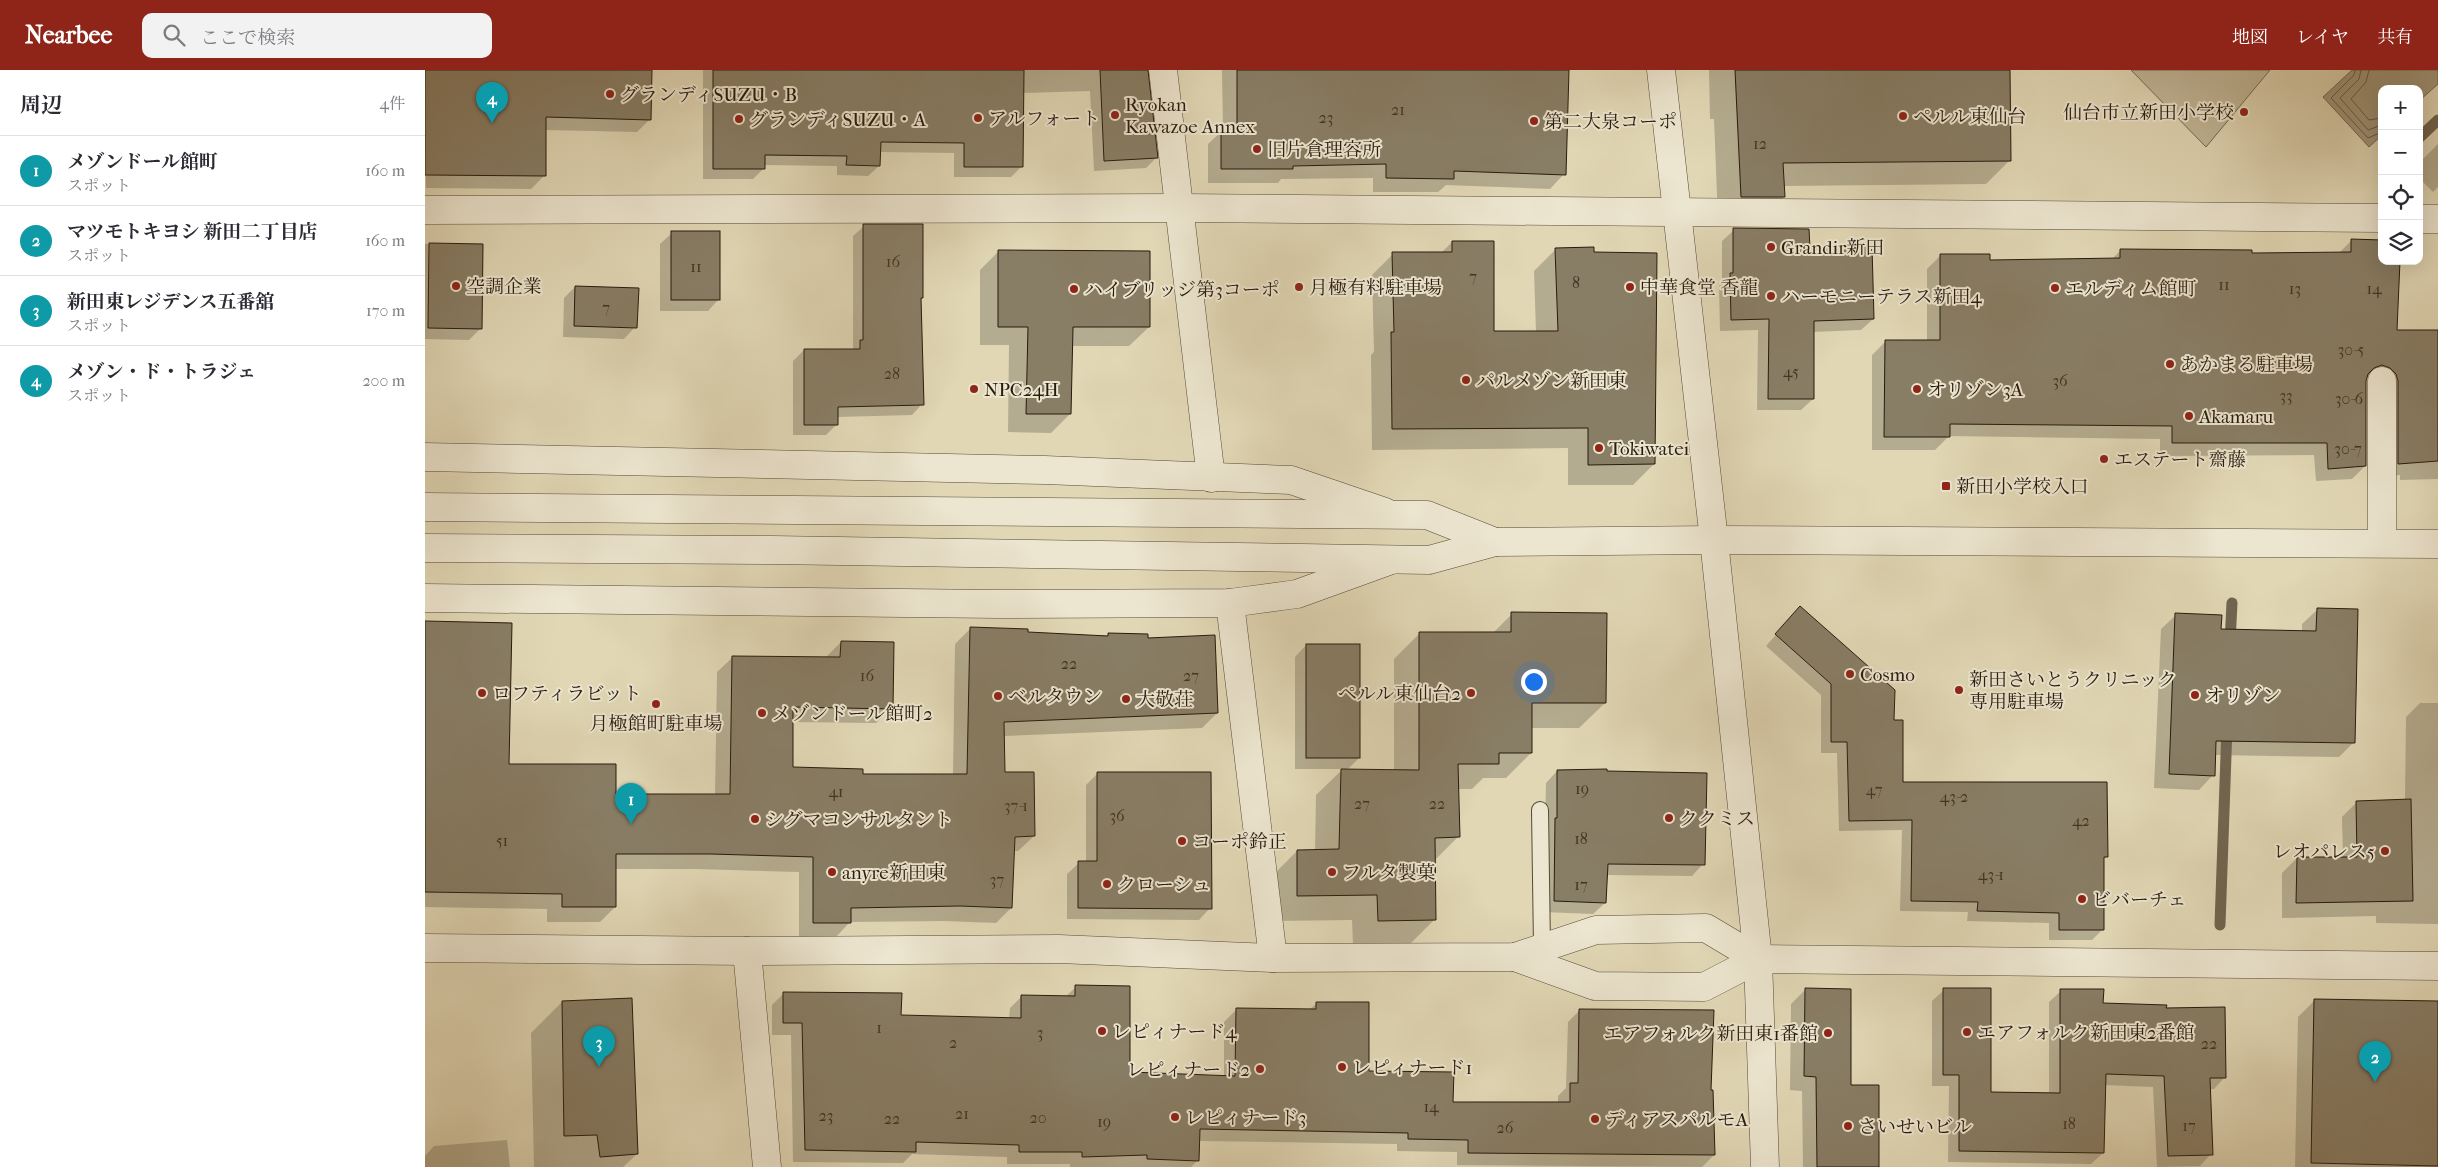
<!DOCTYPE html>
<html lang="ja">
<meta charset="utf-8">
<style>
:root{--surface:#fff;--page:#f2f2f3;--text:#2b2b33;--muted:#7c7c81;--line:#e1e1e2;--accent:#8f2418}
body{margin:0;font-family:"IM FELL French Canon","Noto Serif JP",serif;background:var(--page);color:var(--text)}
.controls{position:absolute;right:15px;top:15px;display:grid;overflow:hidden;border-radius:10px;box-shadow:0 5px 20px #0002}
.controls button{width:45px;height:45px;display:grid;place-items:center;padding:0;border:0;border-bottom:1px solid var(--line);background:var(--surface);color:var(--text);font:25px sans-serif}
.you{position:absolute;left:1108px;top:611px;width:18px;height:18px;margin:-12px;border:4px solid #fff;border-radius:50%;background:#1a73e8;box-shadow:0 0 0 8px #1a73e833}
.badge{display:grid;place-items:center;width:32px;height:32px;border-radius:50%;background:var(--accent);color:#fff;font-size:16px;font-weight:700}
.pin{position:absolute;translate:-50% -41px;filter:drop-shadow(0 1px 2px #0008)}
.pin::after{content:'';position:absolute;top:26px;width:18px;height:15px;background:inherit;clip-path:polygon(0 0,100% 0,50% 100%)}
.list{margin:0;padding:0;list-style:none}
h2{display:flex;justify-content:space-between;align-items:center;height:65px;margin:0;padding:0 20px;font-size:21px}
h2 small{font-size:16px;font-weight:400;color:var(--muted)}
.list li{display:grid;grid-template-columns:32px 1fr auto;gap:15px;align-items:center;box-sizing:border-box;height:70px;padding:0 20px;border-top:1px solid var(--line)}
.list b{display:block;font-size:19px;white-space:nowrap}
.list p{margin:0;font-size:16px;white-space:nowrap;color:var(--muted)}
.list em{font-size:16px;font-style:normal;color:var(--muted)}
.icon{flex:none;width:28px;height:28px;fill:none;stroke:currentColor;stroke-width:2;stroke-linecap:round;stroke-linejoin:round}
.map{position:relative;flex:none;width:2013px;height:1097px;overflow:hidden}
header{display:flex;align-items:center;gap:30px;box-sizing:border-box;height:70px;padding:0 25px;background:var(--accent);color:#fff}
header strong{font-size:24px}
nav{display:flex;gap:28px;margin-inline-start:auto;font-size:18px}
.search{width:350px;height:45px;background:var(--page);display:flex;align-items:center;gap:12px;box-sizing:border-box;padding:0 18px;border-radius:10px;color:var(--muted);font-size:19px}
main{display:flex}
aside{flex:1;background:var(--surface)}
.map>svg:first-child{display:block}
</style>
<header>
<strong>Nearbee</strong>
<div class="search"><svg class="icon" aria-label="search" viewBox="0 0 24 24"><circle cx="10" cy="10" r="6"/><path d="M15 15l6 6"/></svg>ここで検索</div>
<nav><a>地図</a><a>レイヤ</a><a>共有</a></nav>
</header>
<main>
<aside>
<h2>周辺<small>4件</small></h2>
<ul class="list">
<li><span class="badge" style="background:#0f9aa8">1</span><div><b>メゾンドール館町</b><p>スポット</p></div><em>160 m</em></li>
<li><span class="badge" style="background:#0f9aa8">2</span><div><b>マツモトキヨシ 新田二丁目店</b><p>スポット</p></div><em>160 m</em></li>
<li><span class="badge" style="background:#0f9aa8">3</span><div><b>新田東レジデンス五番舘</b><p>スポット</p></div><em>170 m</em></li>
<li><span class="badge" style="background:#0f9aa8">4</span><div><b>メゾン・ド・トラジェ</b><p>スポット</p></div><em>200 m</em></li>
</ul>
</aside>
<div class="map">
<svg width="2013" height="1097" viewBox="0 0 2013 1097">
<rect width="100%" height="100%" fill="#e1d7b5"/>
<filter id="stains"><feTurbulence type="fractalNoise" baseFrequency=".004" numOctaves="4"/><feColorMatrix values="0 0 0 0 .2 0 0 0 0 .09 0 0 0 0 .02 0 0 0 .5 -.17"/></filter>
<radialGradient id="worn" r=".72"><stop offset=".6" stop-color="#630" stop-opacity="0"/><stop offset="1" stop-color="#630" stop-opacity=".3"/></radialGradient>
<polygon fill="#c2b799" stroke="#756954" points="1706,0 1845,0 1781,77"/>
<polygon fill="#a2977c" stroke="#716550" points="1927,0 2013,0 2013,14 1994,31 1994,19 1957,19 1957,65 1944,77 1898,27"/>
<g fill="#0003">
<polygon points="0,0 226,0 225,49 212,62 120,60 119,106 106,119 1,118"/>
<polygon points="278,0 722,0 731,88 721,98 669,101 665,21 598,23 597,96 586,107 529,107 529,83 454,82 454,96 443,106 412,105 412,96 339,95 339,98 328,109 278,109"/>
<polygon points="797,0 1143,0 1139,104 1125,119 1021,115 1013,122 948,122 948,108 856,109 853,113 783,113 783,74 798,60"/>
<polygon points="1284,0 1584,0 1584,91 1561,114 1358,116 1359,127 1336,150 1293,150 1289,49 1285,49"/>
<polygon points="2013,74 2013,117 2008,122 1994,108 1994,93"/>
<polygon points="439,156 497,227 494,230 497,334 487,345 412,347 412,354 401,365 368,365 368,291 379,280 428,279 428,166"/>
<polygon points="1309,160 1383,179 1448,249 1436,260 1388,262 1388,329 1376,340 1332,340 1333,260 1295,261 1294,216 1297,213 1297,171"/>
<polygon points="247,163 294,229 283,241 235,241 235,174"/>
<polygon points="1927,170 1957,191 1971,262 2013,261 2013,409 1975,410 1975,405 1960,406 1952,310 1943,308 1941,308 1940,396 1927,409 1891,411 1889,385 1735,386 1735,369 1524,366 1510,380 1447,380 1447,285 1460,272 1502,272 1502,199 1515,186 1564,191 1687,189 1696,180 1825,184 1914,183"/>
<polygon points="1027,172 1068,262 1111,262 1109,201 1130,180 1229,394 1208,415 1143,415 1143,378 947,380 946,285 949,282 947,205 968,184 1016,183"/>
<polygon points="0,174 57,175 56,258 44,270 0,269"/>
<polygon points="574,181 724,257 704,276 646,276 645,344 626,363 583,362 584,275 555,275 555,200"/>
<polygon points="150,217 210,257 199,269 138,267 139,228"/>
<polygon points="1892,540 1929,672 1914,687 1789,685 1788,705 1774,720 1729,718 1736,559 1751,545 1795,560 1877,562 1877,554"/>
<polygon points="1087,544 1180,633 1154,658 1106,658 1106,683 1081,708 1058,708 1047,719 1033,719 1033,767 1009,791 1009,850 984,875 928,876 927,850 847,851 847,806 872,781 890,781 891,725 918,699 870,699 870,587 881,575 934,688 922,700 969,701 969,589 995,563 1067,564"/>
<polygon points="1365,549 1468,651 1477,714 1682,786 1678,790 1678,859 1667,870 1624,870 1624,853 1542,851 1543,842 1475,841 1477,760 1414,761 1412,683 1396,683 1396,625 1341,576"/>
<polygon points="545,559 602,564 681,567 683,565 721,569 792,643 777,658 578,666 579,703 609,766 593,781 588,781 586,838 571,853 519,851 425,852 410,868 374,868 374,802 270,799 190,799 190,837 175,852 122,852 122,839 0,837 0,587 83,695 190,725 290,725 292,602 308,587 401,587 416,572 466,638 451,653 367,652 366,698 437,705 528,705 530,574"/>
<polygon points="1995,633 2013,633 2013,854 1951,853 1951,846 1857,848 1857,803 1872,788 1918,788 1917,747 1932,732 1980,731 1981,647"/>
<polygon points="1132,701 1278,794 1267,806 1181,805 1180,833 1168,844 1118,842 1121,713"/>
<polygon points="673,703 785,838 774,850 642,849 642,804 654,793 661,792 661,715"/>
<polygon points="651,917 703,1003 799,1006 799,952 811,940 884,940 892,933 942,1003 1027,1033 1133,1033 1133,1026 1141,1018 1143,952 1155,940 1284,1022 1289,1085 1277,1097 1032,1095 1032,1082 972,1081 972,1074 774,1071 773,1090 766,1097 645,1097 645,1094 582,1094 582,1087 487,1084 478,1093 368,1092 366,965 347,965 347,935 359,923 475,947 584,949 585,938 597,926 640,927"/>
<polygon points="1380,920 1424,1016 1453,1097 1378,1097 1377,1021 1365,1020 1366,934"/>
<polygon points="1519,920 1564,1023 1624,1024 1624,932 1636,921 1677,934 1740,939 1800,1007 1789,1019 1784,1019 1786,1084 1775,1096 1732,1097 1728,1017 1679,1015 1678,1083 1666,1094 1523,1092 1524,1016 1507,1016 1507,931"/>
<polygon points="1890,930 2013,933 2013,1097 1870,1097 1873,947"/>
<polygon points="137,932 212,1084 198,1097 109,1097 106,963"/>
<polygon points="82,1070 85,1097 0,1097 0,1086 9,1076"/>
</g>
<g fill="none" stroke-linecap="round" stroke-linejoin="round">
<g stroke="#655945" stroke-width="1">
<polyline points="1930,0 1929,5 1906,28 1943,68 1957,62"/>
<polyline points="1936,0 1934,9 1915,28 1943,60 1957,55"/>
<polyline points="1944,0 1941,12 1926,29 1944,50 1957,48"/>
</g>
<g stroke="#716550" stroke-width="11">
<polyline points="1994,68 2013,50"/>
<polyline points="1805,573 1807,533"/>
<polyline points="1795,855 1802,657"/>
</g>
</g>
<g fill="#887d65" stroke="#281b0e">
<polygon points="0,0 227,0 226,50 121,47 121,106 0,105"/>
<polygon points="288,0 599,0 598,97 539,97 539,73 456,72 455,96 421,95 422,86 340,85 340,99 288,99"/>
<polygon points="675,0 723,0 733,88 679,91"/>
<polygon points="812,0 1144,0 1141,105 1029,101 1029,109 961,108 961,94 868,96 868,99 796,99 796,59 812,59"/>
<polygon points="1310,0 1585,0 1586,91 1358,93 1360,127 1316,127"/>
<polygon points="438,154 498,154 498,228 496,228 499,335 413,337 413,355 379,355 379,279 435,279 435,270 438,270"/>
<polygon points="1308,158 1384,159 1385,178 1447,176 1449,249 1389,251 1389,329 1343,329 1344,249 1306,250 1305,203 1308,203"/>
<rect x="246" y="161" width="49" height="69"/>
<polygon points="1926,169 1957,170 1957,191 1975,191 1972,260 2013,260 2013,391 1973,394 1973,311 1971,304 1965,298 1957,295 1949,298 1943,304 1941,311 1941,396 1903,399 1902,373 1747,373 1747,356 1525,354 1525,367 1459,367 1460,270 1515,270 1515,184 1565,184 1565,190 1695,188 1695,179 1827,180 1827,183 1926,182"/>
<polygon points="1027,171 1069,171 1069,261 1133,261 1130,178 1169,177 1169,182 1232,183 1230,394 1163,395 1163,358 967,359 966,262 969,262 967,182 1027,182"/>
<polygon points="4,173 58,174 57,259 3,258"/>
<polygon points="573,180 725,181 725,257 648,257 646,344 601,344 603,257 573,257"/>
<polygon points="150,216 214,218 212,258 149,256"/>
<polygon points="1375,536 1470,620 1469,650 1478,650 1478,712 1682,712 1683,787 1679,787 1679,860 1634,860 1634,843 1552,841 1553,832 1486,831 1487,750 1424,751 1422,672 1406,672 1406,614 1350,564"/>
<polygon points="1892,538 1933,539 1930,673 1791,671 1790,706 1744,704 1750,543 1797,545 1796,559 1891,561"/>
<polygon points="1086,542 1182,543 1181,633 1107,633 1107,683 1074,683 1074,694 1033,694 1035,767 1010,768 1011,850 953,851 952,825 872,826 872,780 914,779 916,699 994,700 994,562 1086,562"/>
<polygon points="0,551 87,553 84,694 191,694 191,724 305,724 307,586 415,587 416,571 469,572 468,639 368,637 368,697 438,699 438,704 542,704 545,557 603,559 603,562 683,566 683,563 723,564 723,568 790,565 793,643 579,652 580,702 609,702 610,766 590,767 587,838 535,836 426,838 426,853 388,853 388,787 286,784 191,784 191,837 137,837 137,824 0,822"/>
<rect x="881" y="574" width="54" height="114"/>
<polygon points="1182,699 1182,701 1282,703 1280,795 1183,794 1181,833 1129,831 1130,748 1132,748 1132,700"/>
<polygon points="672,702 786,702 787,839 653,838 653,791 672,791"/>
<polygon points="1986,729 1988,831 1871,833 1872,787 1932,787 1931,731"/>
<polygon points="650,915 705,916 705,1002 810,1006 811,938 891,939 891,932 944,932 944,1001 1029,1002 1028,1032 1145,1032 1145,1013 1153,1013 1154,939 1289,940 1286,1020 1288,1020 1290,1085 1043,1083 1043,1070 983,1069 983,1063 775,1059 774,1091 722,1089 722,1085 657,1087 657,1082 594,1082 594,1075 491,1072 491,1082 380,1080 377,953 358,953 358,922 477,923 476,945 596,948 596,925 650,926"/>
<polygon points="1380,918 1426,919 1426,1015 1454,1015 1454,1097 1392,1097 1391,1007 1379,1006"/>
<polygon points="1518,918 1566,918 1566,1022 1635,1023 1635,919 1679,919 1678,933 1742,935 1741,938 1800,937 1801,1008 1785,1008 1788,1085 1743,1086 1739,1006 1681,1004 1679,1083 1534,1081 1534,1005 1518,1005"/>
<polygon points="207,928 213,1084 175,1087 172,1065 139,1066 137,931"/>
<polygon points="1889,929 2013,931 2013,1096 1886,1093"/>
</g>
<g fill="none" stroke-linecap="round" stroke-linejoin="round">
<defs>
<polyline id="service" points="1115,740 1117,878"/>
<g id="minor">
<polyline points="738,0 786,408"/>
<polyline points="1236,0 1289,470 1333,889 1340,1097"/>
<polyline points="0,140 754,138 1957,148"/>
<polyline points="1994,149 2013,149"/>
<polyline points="0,387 620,400 866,410 960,442"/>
<polyline points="1957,472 1957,311"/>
<polyline points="0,528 573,534 805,533 872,524 966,490"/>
<polyline points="805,533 848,888"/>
<polyline points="0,878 322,881 634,879 848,888 1090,887 1171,860 1281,858 1333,889"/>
<polyline points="322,881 342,1097"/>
<polyline points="1090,887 1170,916 1279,917 1333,889 2013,896"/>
</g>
<g id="tertiary">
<polyline points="0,437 1002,445 1070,472"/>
<polyline points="0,478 347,480 1004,490 1070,472 1289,470 2013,474"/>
</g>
</defs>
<use href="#service" stroke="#564a38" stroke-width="18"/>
<use href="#minor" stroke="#564a38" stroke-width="29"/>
<use href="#tertiary" stroke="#564a38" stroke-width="29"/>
<use href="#service" stroke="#ece5cf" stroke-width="16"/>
<use href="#minor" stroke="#ece5cf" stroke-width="28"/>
<use href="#tertiary" stroke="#ece5cf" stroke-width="28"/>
</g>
<g fill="#8f2418" stroke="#ece5cf" stroke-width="2">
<circle cx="185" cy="24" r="5"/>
<circle cx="1819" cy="42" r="5"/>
<circle cx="690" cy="45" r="5"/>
<circle cx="1478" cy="46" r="5"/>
<circle cx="553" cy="48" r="5"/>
<circle cx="314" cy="49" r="5"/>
<circle cx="1109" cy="51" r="5"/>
<circle cx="832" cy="79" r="5"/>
<circle cx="1346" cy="177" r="5"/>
<circle cx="31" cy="216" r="5"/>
<circle cx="874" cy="217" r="5"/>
<circle cx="1205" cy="217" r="5"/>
<circle cx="1630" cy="218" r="5"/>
<circle cx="649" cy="219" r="5"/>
<circle cx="1346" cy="226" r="5"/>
<circle cx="1745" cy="294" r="5"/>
<circle cx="1041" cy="310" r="5"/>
<circle cx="549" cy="319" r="5"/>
<circle cx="1492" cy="319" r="5"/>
<circle cx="1764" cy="346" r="5"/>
<circle cx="1174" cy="378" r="5"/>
<circle cx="1679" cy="389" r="5"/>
<rect x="1516" y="411" width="10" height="10" rx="2.5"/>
<circle cx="1425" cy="604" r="5"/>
<circle cx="1534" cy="620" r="5"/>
<circle cx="57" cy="623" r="5"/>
<circle cx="1046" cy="623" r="5"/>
<circle cx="1770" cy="625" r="5"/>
<circle cx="573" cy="626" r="5"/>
<circle cx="701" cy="629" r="5"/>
<circle cx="231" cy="634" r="5"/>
<circle cx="337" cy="643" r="5"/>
<circle cx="1244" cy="748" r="5"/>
<circle cx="330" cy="749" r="5"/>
<circle cx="757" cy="771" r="5"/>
<circle cx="1960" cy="781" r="5"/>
<circle cx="407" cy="802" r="5"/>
<circle cx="907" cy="802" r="5"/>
<circle cx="682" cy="814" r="5"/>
<circle cx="1657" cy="829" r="5"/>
<circle cx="677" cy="961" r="5"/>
<circle cx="1542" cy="962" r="5"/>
<circle cx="1403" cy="963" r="5"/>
<circle cx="917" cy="997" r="5"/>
<circle cx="835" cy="999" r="5"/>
<circle cx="750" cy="1047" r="5"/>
<circle cx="1170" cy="1049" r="5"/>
<circle cx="1423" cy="1056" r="5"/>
</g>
<g text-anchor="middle" stroke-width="4" stroke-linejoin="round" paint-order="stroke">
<g font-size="16" fill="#403424">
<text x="973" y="45">21</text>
<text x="901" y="53">23</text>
<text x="1335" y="79">12</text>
<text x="468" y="197">16</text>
<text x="271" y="202">11</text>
<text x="1048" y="212">7</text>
<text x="1151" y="218">8</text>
<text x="1799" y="220">11</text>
<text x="1870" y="224">13</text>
<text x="1949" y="224">14</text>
<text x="181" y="243">7</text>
<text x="1926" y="285">30-5</text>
<text x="1366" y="307">45</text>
<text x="467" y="309">28</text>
<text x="1635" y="316">36</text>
<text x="1861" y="331">33</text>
<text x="1924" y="334">30-6</text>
<text x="1923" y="384">30-7</text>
<text x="644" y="599">22</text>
<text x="442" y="611">16</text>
<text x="766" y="611">27</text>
<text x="1157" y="724">19</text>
<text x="1449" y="725">47</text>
<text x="411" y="727">41</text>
<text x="1529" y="732">43-2</text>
<text x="937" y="739">27</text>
<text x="1012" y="739">22</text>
<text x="591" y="741">37-1</text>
<text x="692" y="751">36</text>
<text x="1656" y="756">42</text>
<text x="1156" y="774">18</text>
<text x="77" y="776">51</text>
<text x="1566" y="810">43-1</text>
<text x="572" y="815">37</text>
<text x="1156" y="820">17</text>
<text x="454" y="963">1</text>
<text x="615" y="968">3</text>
<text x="528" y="978">2</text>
<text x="1784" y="979">22</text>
<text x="1006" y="1042">14</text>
<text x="537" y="1049">21</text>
<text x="401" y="1051">23</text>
<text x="613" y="1053">20</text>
<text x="467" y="1054">22</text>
<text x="679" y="1057">19</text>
<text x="1644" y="1059">18</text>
<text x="1764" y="1061">17</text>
<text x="1080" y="1063">26</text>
</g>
<g font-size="19" fill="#281b0e" stroke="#ece5cf" text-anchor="start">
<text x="195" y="31">グランディSUZU・B</text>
<text x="700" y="41">Ryokan<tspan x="700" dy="22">Kawazoe Annex</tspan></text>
<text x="1809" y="49" text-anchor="end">仙台市立新田小学校</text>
<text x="1488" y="53">ペルル東仙台</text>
<text x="563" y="55">アルフォート</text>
<text x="324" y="56">グランディSUZU・A</text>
<text x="1119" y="58">第二大泉コーポ</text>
<text x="842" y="86">旧片倉理容所</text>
<text x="1356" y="184">Grandir新田</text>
<text x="41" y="223">空調企業</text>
<text x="884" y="224">月極有料駐車場</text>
<text x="1215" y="224">中華食堂 香龍</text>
<text x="1640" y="225">エルディム館町</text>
<text x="659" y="226">ハイブリッジ第3コーポ</text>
<text x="1356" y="233">ハーモニーテラス新田4</text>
<text x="1755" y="301">あかまる駐車場</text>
<text x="1051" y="317">パルメゾン新田東</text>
<text x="559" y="326">NPC24H</text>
<text x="1502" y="326">オリゾン3A</text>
<text x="1774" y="353">Akamaru</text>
<text x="1184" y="385">Tokiwatei</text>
<text x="1689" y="396">エステート齋藤</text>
<text x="1531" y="423">新田小学校入口</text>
<text x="1435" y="611">Cosmo</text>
<text x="1544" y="616">新田さいとうクリニック<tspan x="1544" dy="22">専用駐車場</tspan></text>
<text x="67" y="630">ロフティラビット</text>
<text x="1036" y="630" text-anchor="end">ペルル東仙台2</text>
<text x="1780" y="632">オリゾン</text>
<text x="583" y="633">ベルタウン</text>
<text x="711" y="636">大敬荘</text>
<text x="347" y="650">メゾンドール館町2</text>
<text x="231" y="660" text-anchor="middle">月極館町駐車場</text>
<text x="1254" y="755">ククミス</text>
<text x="340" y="756">シグマコンサルタント</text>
<text x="767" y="778">コーポ鈴正</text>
<text x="1950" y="788" text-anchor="end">レオパレス5</text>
<text x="417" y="809">anyre新田東</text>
<text x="917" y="809">フルタ製菓</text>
<text x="692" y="821">クローシュ</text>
<text x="1667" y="836">ビバーチェ</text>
<text x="687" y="968">レピィナード4</text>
<text x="1552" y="969">エアフォルク新田東2番館</text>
<text x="1393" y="970" text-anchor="end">エアフォルク新田東1番館</text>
<text x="927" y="1004">レピィナード1</text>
<text x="825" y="1006" text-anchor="end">レピィナード2</text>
<text x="760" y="1054">レピィナード3</text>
<text x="1180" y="1056">ディアスパルモA</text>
<text x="1433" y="1063">さいせいビル</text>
</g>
</g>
<rect width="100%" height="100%" filter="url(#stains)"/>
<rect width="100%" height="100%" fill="url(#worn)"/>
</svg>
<div class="controls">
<button>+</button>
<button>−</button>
<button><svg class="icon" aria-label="locate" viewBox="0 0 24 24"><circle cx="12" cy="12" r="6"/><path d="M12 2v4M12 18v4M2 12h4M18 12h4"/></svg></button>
<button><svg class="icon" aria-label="layers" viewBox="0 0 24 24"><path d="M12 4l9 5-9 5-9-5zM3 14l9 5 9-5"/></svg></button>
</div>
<div class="you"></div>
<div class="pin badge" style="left:206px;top:754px;background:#0f9aa8">1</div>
<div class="pin badge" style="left:1950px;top:1012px;background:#0f9aa8">2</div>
<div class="pin badge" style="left:174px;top:997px;background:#0f9aa8">3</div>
<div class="pin badge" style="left:67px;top:53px;background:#0f9aa8">4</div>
</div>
</main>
